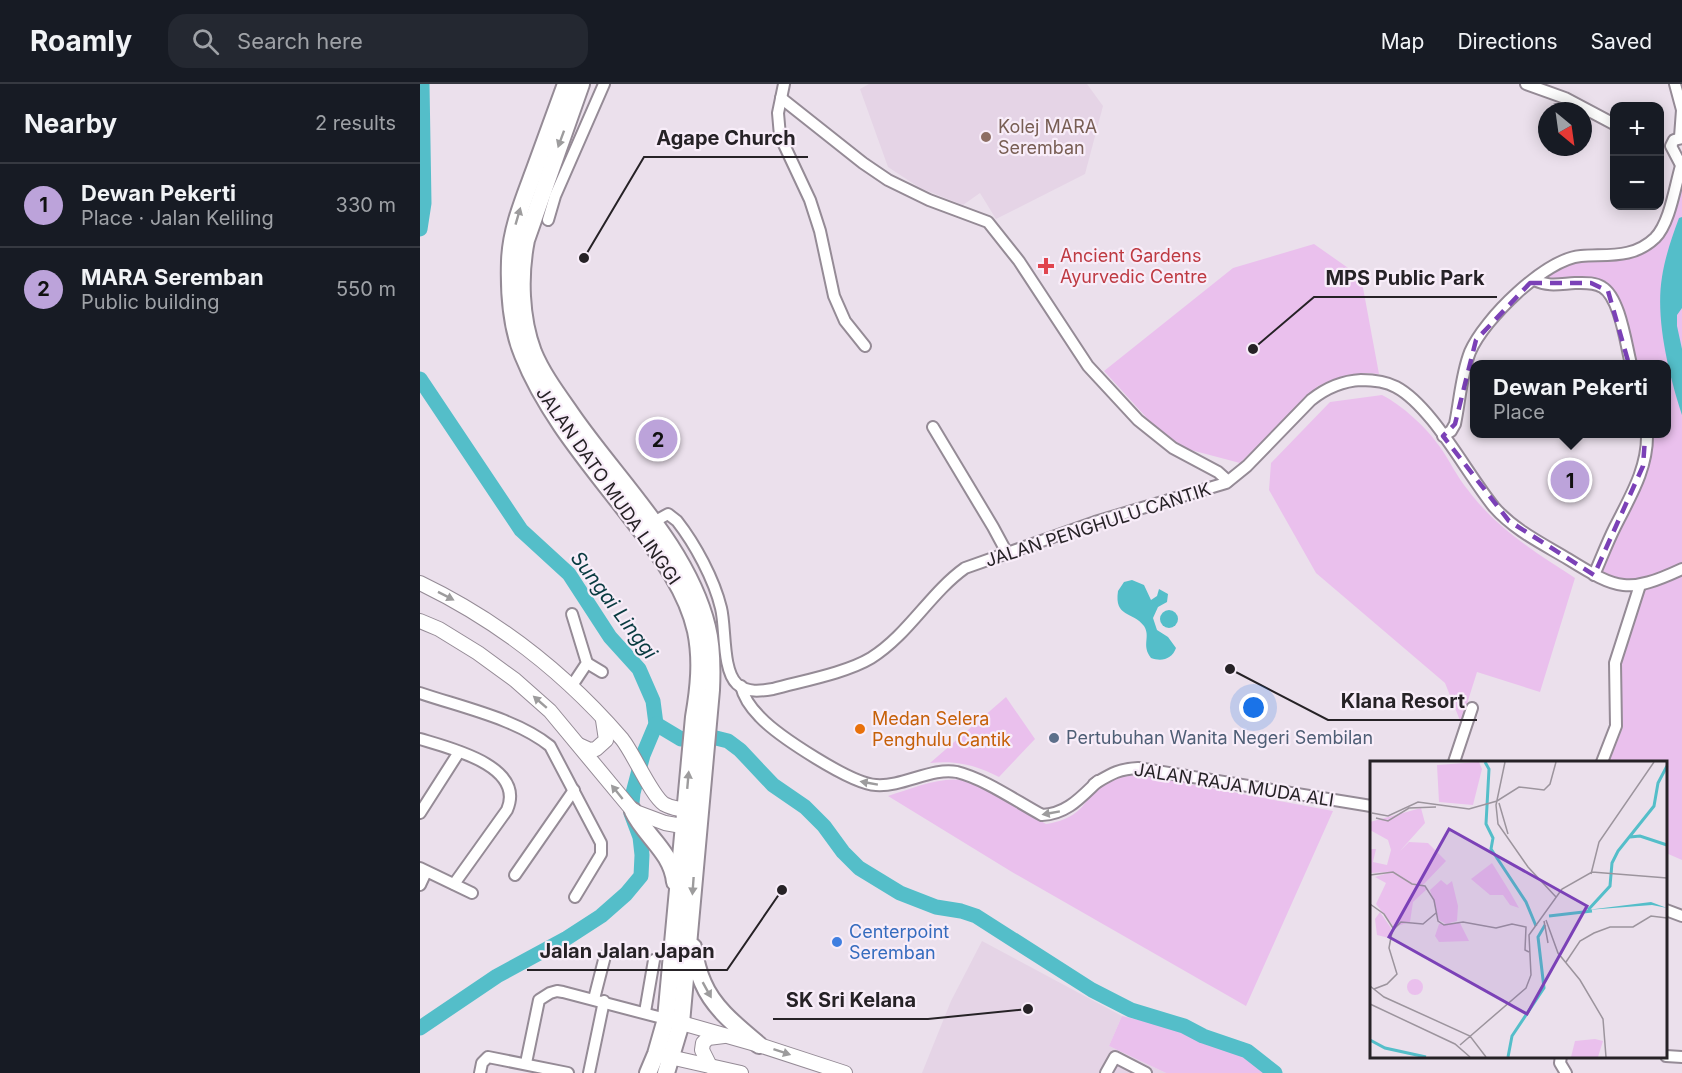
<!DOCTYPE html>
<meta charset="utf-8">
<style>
:root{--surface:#171b24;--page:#242831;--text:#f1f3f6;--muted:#9ea1a6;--line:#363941;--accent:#bca3da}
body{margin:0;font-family:Inter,sans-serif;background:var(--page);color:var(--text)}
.controls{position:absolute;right:18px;top:18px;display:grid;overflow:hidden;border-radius:12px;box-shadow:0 3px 15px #0003}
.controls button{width:54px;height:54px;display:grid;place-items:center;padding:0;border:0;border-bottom:2px solid var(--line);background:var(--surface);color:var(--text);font:30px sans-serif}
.compass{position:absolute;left:1118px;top:18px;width:54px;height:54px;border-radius:50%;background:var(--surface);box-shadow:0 3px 15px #0003;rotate:151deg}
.you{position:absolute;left:834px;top:624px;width:21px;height:21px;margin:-15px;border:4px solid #fff;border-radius:50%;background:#1a73e8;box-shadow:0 0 0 9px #1a73e833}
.badge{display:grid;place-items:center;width:39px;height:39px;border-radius:50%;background:var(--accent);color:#111;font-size:20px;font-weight:700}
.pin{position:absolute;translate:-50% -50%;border:3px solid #fff;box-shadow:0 2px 6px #0006}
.popup{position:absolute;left:1050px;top:276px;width:201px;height:78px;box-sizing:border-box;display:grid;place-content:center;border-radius:12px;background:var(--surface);filter:drop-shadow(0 2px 4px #0005);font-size:20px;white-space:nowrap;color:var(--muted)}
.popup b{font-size:22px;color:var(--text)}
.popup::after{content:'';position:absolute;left:50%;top:100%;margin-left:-12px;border:12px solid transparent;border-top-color:var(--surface)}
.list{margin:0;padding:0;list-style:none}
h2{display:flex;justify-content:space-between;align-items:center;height:78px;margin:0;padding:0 24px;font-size:26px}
h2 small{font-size:20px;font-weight:400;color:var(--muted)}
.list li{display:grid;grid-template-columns:39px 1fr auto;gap:18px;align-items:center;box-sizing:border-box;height:84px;padding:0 24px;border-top:2px solid var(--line)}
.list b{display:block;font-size:22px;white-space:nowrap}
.list p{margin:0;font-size:20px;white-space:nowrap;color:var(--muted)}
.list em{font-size:20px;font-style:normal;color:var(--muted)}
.icon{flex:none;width:33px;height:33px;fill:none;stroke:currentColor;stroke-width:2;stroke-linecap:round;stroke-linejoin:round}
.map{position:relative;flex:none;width:1262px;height:989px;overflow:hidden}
header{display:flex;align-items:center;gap:36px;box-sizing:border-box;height:84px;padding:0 30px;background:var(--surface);border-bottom:2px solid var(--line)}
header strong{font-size:28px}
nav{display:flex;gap:33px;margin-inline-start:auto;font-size:21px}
.search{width:420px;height:54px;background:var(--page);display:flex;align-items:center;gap:15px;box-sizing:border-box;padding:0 21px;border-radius:18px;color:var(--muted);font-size:22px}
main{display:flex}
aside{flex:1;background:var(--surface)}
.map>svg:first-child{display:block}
</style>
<header>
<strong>Roamly</strong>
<div class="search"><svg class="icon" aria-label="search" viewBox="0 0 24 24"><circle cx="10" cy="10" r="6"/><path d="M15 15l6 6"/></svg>Search here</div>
<nav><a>Map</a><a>Directions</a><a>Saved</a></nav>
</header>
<main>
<aside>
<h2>Nearby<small>2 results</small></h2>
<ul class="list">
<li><span class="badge">1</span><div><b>Dewan Pekerti</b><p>Place · Jalan Keliling</p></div><em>330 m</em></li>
<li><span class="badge">2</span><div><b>MARA Seremban</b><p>Public building</p></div><em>550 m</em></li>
</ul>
</aside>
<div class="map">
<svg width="1262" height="989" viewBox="0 0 1262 989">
<rect width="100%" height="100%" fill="#ebe0ec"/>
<g fill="#e5d4e6">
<polygon points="449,0 667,0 683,22 665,90 576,135 560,109 543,121 500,104 468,83 440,5"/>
<polygon points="562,857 702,932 689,962 746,989 502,989 531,917"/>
</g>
<g fill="#eac0ed">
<path d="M 1262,99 L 1262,483 L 1220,500 L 1180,491 L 1225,380 L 1230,350 L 1246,350 L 1246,280 L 1215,280 L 1190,204 L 1171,194 L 1129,197 L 1126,192 C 1135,186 1144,179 1155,177 C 1186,172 1218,185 1240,155 C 1249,143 1257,113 1262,99 Z"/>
<polygon points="894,160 941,193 959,290 947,289 923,293 898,302 820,379 767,365 735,343 684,287 813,184"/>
<path d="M 962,311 C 982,321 1007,344 1020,363 C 1030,377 1037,393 1048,406 C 1076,444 1116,469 1155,494 L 1120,608 L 1057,588 L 1041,639 L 1025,599 L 896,489 L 849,406 L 851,379 L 910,318 Z"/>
<polygon points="1262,488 1262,776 1246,769 1246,678 1189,678 1203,643 1199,581 1225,505"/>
<path d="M 586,613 L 615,655 L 579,693 C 557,681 535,676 510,679 Z"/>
<path d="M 721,691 L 913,727 L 826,922 L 592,788 L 468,712 C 495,704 524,690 552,698 L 626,740 C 639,738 651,734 661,724 C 666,719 670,711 676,705 C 688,694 705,692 721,691 Z"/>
<polygon points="702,932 761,946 786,959 819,970 844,989 746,989 689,962"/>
</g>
<g fill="#54bec9">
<path d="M 1262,133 L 1262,224 L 1257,231 L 1257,242 L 1262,265 L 1262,331 C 1249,291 1235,235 1242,193 C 1245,173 1252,153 1259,134 Z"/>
<path d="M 712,496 L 724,501 L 731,516 L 737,512 L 739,505 L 748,510 L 747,518 L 738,523 L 733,534 L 737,546 L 748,553 L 756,564 C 752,575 742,578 731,574 C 721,561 731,553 724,542 C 713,527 694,534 698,507 L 704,498 Z"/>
<circle cx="749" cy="535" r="9"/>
</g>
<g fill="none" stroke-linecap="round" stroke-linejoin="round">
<g stroke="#54bec9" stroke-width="15">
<polyline points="0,145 4,119 2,0"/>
<polyline points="0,295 101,446 149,490 190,553 219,585 233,617 236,640 223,671 213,709 211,729 220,753 222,771 221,792 206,810 181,832 147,854 77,892 0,944"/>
<polyline points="236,640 261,655 296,654 308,657 320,666 353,701 385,723 404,742 423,768 439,784 480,809 516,823 541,827 556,832 672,906 711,926 764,942 783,952 827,967 855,989"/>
</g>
<defs>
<g id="minor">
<polyline points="364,0 358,29 360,52 390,116 400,147 414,212 425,237 445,262"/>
<polyline points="1106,0 1145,14 1194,40"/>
<polyline points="1255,0 1262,26 1260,53"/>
<polyline points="361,14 443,79 468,96 509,116 568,138 599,177 668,282 718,336 753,364 798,388 808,397"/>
<polyline points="1262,54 1254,56 1251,62 1262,83"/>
<polyline points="128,136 135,112 184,0"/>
<path d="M 1114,196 C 1129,203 1139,200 1155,199 C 1164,199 1174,198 1182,203 C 1200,213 1206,261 1211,280"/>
<polyline points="513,343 573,443 587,469"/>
<path d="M 1023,352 L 1031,347 L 1035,340 C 1040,316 1041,291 1050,268 C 1064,235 1125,175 1161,172 C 1188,170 1213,175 1235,154 C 1250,139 1255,102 1261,82"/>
<path d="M 230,440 L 248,430 L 257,437 C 275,460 294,495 301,524 C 306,544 302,586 317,600 C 327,609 341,607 353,605 C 382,597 426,589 451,574 C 488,551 510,509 545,484 L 675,438 L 806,399 L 827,382 L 891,316 C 906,304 921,297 941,296 C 953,296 965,297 976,303 C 1012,322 1047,390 1074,423 C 1094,446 1123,460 1148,475 C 1198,506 1208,510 1262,485"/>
<path d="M 1174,491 C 1181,475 1187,459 1195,443 C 1210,413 1228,384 1227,350"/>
<polyline points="167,579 182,588"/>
<path d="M 321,602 C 324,615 331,624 340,633 C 358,652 431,700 456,701 C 483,703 512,683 537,688 C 565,695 596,717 622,731 C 647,730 661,713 678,697"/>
<polyline points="151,603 167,579 152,530"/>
<path d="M 0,609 C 41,623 97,635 130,662 L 181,759 L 181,770 L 155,813"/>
<path d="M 0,655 C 30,664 106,682 87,726 L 34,800"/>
<polyline points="1034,678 1052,624"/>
<polyline points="1182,678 1196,642 1195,579 1220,501"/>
<path d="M 674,700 C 691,690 698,685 718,684 L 951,722"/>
<polyline points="0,729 39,668"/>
<polyline points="0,784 52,809"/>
<polyline points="95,791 154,706"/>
<polyline points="0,801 6,788"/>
<polyline points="1246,826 1262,832"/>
<polyline points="174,915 185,872"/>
<polyline points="225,928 234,876"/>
<polyline points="1141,972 1140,979 1146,989"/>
<polyline points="1246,972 1262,973"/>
<polyline points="106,979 119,916 130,909 137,907 143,908 246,935"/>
<polyline points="60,989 62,979 68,973 148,989"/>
<polyline points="169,989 184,917"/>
<polyline points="686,989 695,973 726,989"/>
</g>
<g id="major">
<path d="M 0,499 C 77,536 146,590 202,655 C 214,670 231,711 244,720 C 253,725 265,726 276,727"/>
<polyline points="0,537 19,545 58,569 95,596 130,627 213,727 245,739 273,744"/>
<polyline points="159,661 170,666 176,665 186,656 183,636"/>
<polyline points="251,936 339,961 425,989"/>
<polyline points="241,971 321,989"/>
<polyline points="290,982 282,966 283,959 288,954 304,952"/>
</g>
<g id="highway">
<path d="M 146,0 C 136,28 125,57 115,85 C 104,115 91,145 90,177 C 89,208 91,242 103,271 C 128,334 177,388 217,441 C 241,472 267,507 276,547 C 282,576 279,604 274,633 L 246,935 L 236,970 L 228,989"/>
<path d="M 161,0 L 106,156 C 99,191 100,234 113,268 C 122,290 137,310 151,330 C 197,397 267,462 287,543 C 292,563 292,585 291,606 L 261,939 L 246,989"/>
<path d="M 213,727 C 225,752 252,768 255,798"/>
<path d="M 273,863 C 275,875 278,888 283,899 C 294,925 318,943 339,961"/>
</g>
</defs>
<use href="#minor" stroke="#958b96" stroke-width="14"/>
<use href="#major" stroke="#958b96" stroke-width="16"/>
<use href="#highway" stroke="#958b96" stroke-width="20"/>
<use href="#minor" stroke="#fff" stroke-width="10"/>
<use href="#major" stroke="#fff" stroke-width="14"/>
<use href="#highway" stroke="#fff" stroke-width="16"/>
</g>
<defs><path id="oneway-solid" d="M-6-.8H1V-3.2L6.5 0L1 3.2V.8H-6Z" transform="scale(1.5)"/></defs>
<g fill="#9d9c9d">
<use href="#oneway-solid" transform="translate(141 55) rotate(110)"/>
<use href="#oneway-solid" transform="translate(98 132) rotate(-74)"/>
<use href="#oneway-solid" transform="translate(26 512) rotate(27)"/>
<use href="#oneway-solid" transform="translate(120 618) rotate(-139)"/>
<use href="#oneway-solid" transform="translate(268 696) rotate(-85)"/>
<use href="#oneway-solid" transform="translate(449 699) rotate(-170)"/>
<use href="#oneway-solid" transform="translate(197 708) rotate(-129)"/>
<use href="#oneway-solid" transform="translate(631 729) rotate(170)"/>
<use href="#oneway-solid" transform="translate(273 802) rotate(94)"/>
<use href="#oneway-solid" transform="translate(287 906) rotate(61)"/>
<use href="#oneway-solid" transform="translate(362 968) rotate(18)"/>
</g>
<path fill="none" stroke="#7b41b7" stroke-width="4.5" stroke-dasharray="12 8" stroke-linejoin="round" d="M 1110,199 L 1171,199 L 1188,207 L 1226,340 L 1223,382 L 1174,491 L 1089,437 L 1023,352 L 1035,340 L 1056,256 Z"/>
<circle fill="#8d6e63" stroke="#f8edf9" stroke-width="2" cx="566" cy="53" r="6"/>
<path fill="#e0444e" stroke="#f8edf9" stroke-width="2" d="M623 173h6v6h6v6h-6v6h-6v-6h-6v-6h6z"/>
<circle fill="#e8710a" stroke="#f8edf9" stroke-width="2" cx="440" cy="645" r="6"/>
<circle fill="#5c6f8a" stroke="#f8edf9" stroke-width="2" cx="634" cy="654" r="6"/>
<circle fill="#3f7fe0" stroke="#f8edf9" stroke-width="2" cx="417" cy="858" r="6"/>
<g text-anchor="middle" stroke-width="4.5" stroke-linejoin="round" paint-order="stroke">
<g font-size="18" fill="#785e54" stroke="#f8edf9" text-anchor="start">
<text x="578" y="49">Kolej MARA<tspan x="578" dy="21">Seremban</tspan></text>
</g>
<g font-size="18" fill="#be3a42" stroke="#f8edf9" text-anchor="start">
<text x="640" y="178">Ancient Gardens<tspan x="640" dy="21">Ayurvedic Centre</tspan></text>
</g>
<g font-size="18" fill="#262226" stroke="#f8edf9">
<text transform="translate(188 402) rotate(55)" y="6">JALAN DATO MUDA LINGGI</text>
<text transform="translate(678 441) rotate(-18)" y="6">JALAN PENGHULU CANTIK</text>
<text transform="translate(814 701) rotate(9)" y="6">JALAN RAJA MUDA ALI</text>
</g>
<g font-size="18" fill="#c56008" stroke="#f8edf9" text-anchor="start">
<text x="452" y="641">Medan Selera<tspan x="452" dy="21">Penghulu Cantik</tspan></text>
</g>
<g font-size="18" fill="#4e5e75" stroke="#f8edf9" text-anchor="start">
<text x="646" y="660">Pertubuhan Wanita Negeri Sembilan</text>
</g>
<g font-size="18" fill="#366cbe" stroke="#f8edf9" text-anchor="start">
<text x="429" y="854">Centerpoint<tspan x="429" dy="21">Seremban</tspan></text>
</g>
<g font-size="20" font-style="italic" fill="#083b40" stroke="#f8edf9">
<text transform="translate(194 521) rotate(53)" y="7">Sungai Linggi</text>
</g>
</g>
<g transform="translate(950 677)">
<rect width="297" height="297" fill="#ebe0ec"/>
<path d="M 109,1 L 112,8 L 103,44 L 69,41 L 67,4 ZM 51,47 L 55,62 L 30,90 L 39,81 L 58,82 L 76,100 L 53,124 L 57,128 L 43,141 L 40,161 L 24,166 L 6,143 L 16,122 L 5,116 L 21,111 L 0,112 L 0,88 L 6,88 L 3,101 L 17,104 L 21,89 L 18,79 L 0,69 L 0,61 ZM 122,102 L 140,131 L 149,147 L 140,144 L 133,134 L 120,134 L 101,118 ZM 71,119 L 77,124 L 82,120 L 88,145 L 87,160 L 76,163 L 69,159 L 60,129 ZM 10,151 L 21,167 L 19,177 L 7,174 L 5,158 ZM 90,162 L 99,180 L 69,181 L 65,175 L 69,163 ZM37 226a8 8 0 1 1 16 0a8 8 0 1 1-16 0ZM 225,278 L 233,280 L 228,296 L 201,296 L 205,280 Z" fill="#eac0ed"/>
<path d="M 281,141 L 297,147 L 282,144 L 217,149 Z" fill="#54bec9"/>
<path fill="none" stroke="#54bec9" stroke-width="3" d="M 115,1 L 119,8 L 116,63 L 123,77 L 121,88 L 156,141 L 166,165M 260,76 L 270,75 L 297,84M 218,149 L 240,125 L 242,102 L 248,90 L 284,45 L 288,22 L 297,5M 179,155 L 222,150M 0,279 L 15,287 L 56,296M 138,296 L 142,275 L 174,227 L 168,176 L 175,164"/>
<path fill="none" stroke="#9c949d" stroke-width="1.5" d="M 135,1 L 126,44 L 128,63 L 158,106 L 186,136M 129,42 L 138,73M 2,52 L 18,55 L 48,41 L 99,48 L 127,40 L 149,26 L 174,29 L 180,23 L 186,1M 6,57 L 18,60 L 39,47 L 66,46M 221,113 L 229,81 L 284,1M 0,114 L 23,111 L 42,123 L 55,125 L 64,139 L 68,160 L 74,164 L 93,161 L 126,167 L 142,163 L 156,166 L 155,189 L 159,191M 0,143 L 14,153 L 23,167M 176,159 L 188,192 L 210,219 L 233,258 L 236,296M 174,160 L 178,182M 24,168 L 31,161 L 53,163 L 66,152M 196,201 L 210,180 L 224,172 L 240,166 L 263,166 L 281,155 L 297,157M 0,225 L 14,236 L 100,275 L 116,296M 4,228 L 17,223 L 27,213 L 19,187 L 22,171M 0,243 L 85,283 L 100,296M 90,284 L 156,227 L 161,214 L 159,174 L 192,128 L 222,111 L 297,117"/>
<path fill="#7b41b7" fill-opacity="0.15" stroke="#7b41b7" stroke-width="3" d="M 79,68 L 217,145 L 157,253 L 19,176 Z"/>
<rect width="297" height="297" fill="none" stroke="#262226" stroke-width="3"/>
</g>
<path fill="none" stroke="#262226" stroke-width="2" d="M164 174L224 73H388M833 265L894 213H1077M810 585L908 636H1057M362 806L307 886H107M608 925L508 935H353"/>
<g fill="#262226" stroke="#f8edf9" stroke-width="2">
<circle cx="164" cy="174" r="6"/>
<circle cx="833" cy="265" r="6"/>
<circle cx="810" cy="585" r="6"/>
<circle cx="362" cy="806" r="6"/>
<circle cx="608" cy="925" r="6"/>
</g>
<g font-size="20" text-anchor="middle" font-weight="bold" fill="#262226" stroke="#f8edf9" stroke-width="4.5" stroke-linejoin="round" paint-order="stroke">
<text x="306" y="61">Agape Church</text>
<text x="985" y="201">MPS Public Park</text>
<text x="983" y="624">Klana Resort</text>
<text x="207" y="874">Jalan Jalan Japan</text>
<text x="431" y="923">SK Sri Kelana</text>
</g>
</svg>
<div class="controls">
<button>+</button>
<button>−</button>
</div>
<svg class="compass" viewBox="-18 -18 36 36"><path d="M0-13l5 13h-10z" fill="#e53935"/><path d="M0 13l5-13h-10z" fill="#9ea1a6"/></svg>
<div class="you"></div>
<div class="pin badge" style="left:1150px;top:396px">1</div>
<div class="popup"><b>Dewan Pekerti</b>Place</div>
<div class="pin badge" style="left:238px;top:355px">2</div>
</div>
</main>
